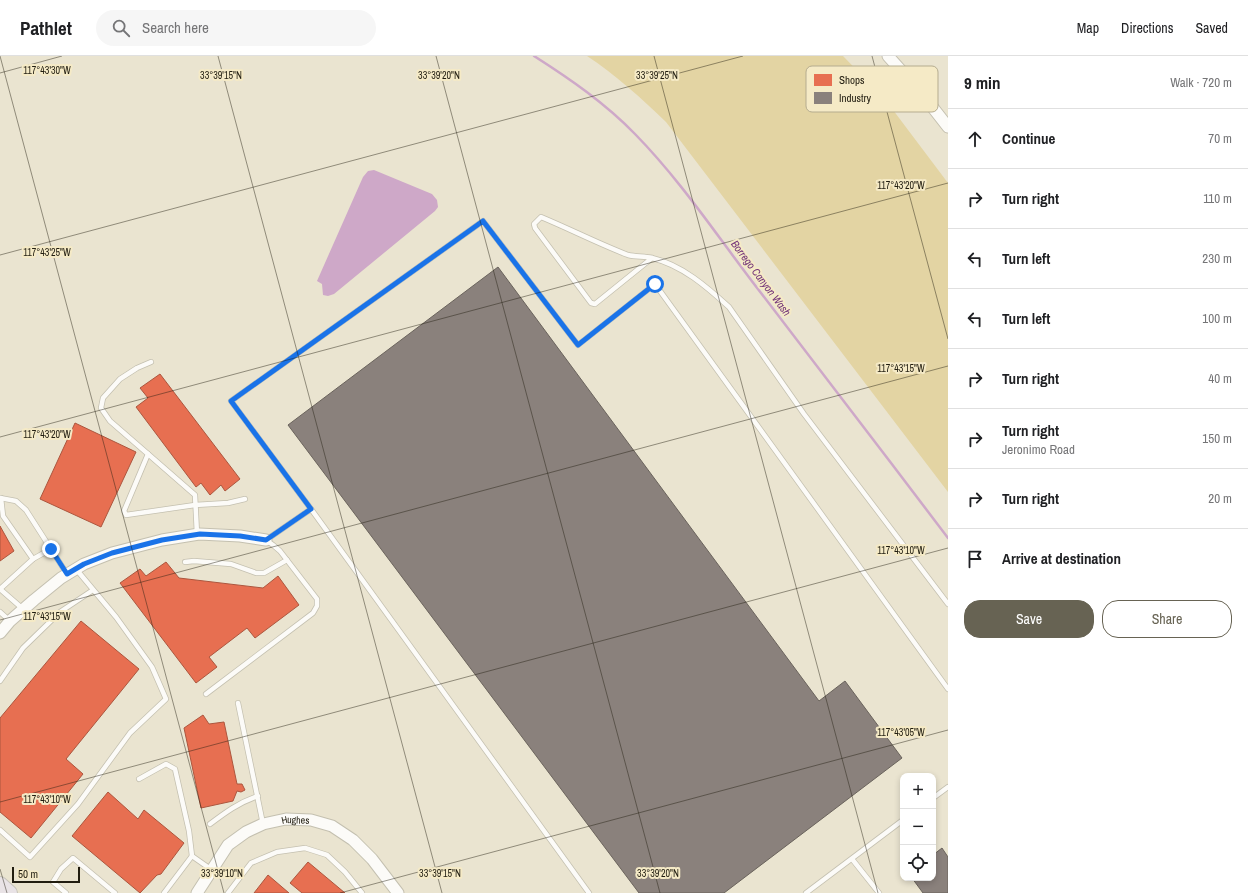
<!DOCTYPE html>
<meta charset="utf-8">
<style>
:root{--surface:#fff;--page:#f6f6f6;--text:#202124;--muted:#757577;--line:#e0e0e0;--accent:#676353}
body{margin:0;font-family:"Archivo Narrow",sans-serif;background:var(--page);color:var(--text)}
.controls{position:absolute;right:12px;bottom:12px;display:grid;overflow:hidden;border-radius:8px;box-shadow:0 2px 6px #0003}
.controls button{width:36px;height:36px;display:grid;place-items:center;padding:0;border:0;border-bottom:1px solid var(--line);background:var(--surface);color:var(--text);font:20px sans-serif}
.scale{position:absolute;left:12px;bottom:10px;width:68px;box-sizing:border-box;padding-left:4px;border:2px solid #211d10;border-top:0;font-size:11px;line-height:14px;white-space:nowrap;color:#211d10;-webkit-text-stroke:3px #f5eac6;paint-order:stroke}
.stop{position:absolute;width:12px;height:12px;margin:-9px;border:3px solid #1a73e8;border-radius:50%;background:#fff}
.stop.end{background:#1a73e8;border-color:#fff;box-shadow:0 1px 4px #0008}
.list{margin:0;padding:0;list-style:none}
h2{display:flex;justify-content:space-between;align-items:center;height:52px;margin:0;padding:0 16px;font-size:17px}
h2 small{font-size:13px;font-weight:400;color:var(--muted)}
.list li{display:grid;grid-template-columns:26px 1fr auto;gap:12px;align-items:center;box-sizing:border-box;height:60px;padding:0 16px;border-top:1px solid var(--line)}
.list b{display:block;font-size:15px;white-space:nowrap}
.list p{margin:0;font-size:13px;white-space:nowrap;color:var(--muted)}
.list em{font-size:13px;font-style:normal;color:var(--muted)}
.actions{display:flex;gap:8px;padding:12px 16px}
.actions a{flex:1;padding:9px 0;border:1px solid var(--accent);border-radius:16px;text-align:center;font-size:14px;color:var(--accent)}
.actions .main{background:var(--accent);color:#fff}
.icon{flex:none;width:22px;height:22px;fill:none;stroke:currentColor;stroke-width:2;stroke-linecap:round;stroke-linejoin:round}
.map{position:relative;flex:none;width:948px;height:837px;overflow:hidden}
header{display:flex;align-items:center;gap:24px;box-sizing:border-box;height:56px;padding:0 20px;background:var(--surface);border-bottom:1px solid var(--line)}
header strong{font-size:19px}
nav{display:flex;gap:22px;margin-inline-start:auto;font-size:14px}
.search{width:280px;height:36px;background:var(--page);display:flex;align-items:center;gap:10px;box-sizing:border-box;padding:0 14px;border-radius:22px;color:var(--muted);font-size:15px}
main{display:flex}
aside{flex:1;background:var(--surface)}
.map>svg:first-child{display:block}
</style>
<header>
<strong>Pathlet</strong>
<div class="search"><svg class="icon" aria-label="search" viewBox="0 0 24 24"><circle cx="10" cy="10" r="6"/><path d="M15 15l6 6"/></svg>Search here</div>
<nav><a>Map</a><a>Directions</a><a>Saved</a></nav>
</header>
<main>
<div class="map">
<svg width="948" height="837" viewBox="0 0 948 837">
<rect width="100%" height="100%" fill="#eae4d0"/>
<path fill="#e3d4a3" d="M 587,0 L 843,0 L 884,42 L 948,127 L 948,436 L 666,66 C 641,42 616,19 587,0 Z"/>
<polygon fill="#cea8c8" points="374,114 432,138 437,144 438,151 435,155 334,238 328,240 323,239 322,228 317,225 363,121 368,115"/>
<g fill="#e76f51" stroke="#ac563e">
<polygon points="160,318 240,423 225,435 221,429 210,439 201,427 196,431 136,351 148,342 140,332"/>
<polygon points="75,367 136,396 101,471 40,443"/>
<polygon points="0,470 14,495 0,505"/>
<polygon points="166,506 179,522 263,532 278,520 299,549 255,582 247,572 209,601 217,611 196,627 120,527 140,513 146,520"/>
<polygon points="81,565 139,613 66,703 83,718 31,782 0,756 0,662"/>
<polygon points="203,659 209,668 224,666 237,728 242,728 245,734 241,736 237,735 233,745 201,752 184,672"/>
<polygon points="108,736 138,763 144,754 184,787 161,818 157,819 140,837 72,780"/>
<polygon points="308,806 345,837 302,837 290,827"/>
<polygon points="268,819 289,837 254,837"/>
</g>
<g fill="#8a817c" stroke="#6a635c">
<polygon points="498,211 819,645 845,625 902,702 724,837 639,837 288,369"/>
<polygon points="942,792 948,801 948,837 923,837 912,822 933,822 933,799"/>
</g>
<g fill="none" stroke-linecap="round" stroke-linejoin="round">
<path stroke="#cea8c8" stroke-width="2.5" d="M 534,0 C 570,23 605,47 635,78 C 683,127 719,183 761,237 C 823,318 886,400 948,482"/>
<defs>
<g id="service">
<path d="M 652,202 L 595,248 L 591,247 L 535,172 L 534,168 L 541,161 C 570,173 599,188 628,199 C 636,201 645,200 652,202 C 682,209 707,231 729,251 L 804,358 L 948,548"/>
<polyline points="151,306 137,312 120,323 103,342 101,352 110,365 148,398 124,455 126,459 195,449 228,447 245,443"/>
<polyline points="148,398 195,439 197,478"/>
<polyline points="0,442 16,445 26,454 67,518"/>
<polyline points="1,442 3,460 33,503"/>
<polyline points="311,453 231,345 483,165 578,289 655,228 948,633"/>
<polyline points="185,506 194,505 231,508 256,517 264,517 287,504"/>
<polyline points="0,533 33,503 51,493"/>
<polyline points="0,533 23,553"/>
<polyline points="0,556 10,565"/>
<polyline points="0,625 23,592 60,556 93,534"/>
<polyline points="206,638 313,557 317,550 317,543 280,495 273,489 266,484 311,453 589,837"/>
<polyline points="238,647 263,768"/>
<polyline points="139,723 166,708 175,713 189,775 192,800 212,814"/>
<polyline points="933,742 948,731"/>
<path d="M 210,768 C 226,756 238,747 258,740"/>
<polyline points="0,774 30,801 78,748 130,677 166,643 152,611 116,561 76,513"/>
<polyline points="852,803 879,837"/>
<polyline points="66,837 53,826 61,813 73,802 115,837"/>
<polyline points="164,837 192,800"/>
<polyline points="228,837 251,807 277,796 305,792 327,799 345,816 362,837"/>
<polyline points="806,837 903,764"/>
</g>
<g id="tertiary">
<polyline points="888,0 923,39 948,71"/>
<polyline points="0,577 10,565 34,544 61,522 84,508 112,497 162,484 199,478 240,480 266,484"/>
<path id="s1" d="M 197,837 L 228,789 L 246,776 L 263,768 L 286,763 L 311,764 L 332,770 L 353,784 L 372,803 L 398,837"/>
</g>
<polyline id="primary" points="0,828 10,837"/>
</defs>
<use href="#service" stroke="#c4c0b0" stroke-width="6"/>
<use href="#tertiary" stroke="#c4c0b0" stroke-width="13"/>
<use href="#primary" stroke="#c7c4ba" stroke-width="16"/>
<use href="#service" stroke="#fcfbf8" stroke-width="4.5"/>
<use href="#tertiary" stroke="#fcfbf8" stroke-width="11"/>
<use href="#primary" stroke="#e9e3e6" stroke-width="14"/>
</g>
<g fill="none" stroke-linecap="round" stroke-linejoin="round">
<polyline stroke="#1a73e8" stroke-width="5" points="51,493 67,518 84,508 112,497 162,484 200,478 240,480 266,484 311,453 231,345 483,165 578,289 655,228"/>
</g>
<path fill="none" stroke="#211d10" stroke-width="1" stroke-opacity="0.45" d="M 0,0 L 224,837M 218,0 L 442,837M 436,0 L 660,837M 654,0 L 878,837M 872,0 L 948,283M 0,17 L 62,0M 0,199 L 743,0M 0,381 L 948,127M 0,564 L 948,310M 0,746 L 948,492M 0,813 L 7,837M 340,837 L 948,674"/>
<g text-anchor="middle" stroke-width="4" stroke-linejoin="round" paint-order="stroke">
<g font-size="10" fill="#211d10" stroke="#f5eac6">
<text dy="4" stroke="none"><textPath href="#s1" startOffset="131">Hughes</textPath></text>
</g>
<g font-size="11" font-style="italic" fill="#733579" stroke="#f5eac6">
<text transform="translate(761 222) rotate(53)" y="4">Borrego Canyon Wash</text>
</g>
</g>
<rect x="806" y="10" width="132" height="46" rx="6" fill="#f5eac6" stroke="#b5ac8f" stroke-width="1"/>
<rect x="814" y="18" width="18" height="12" fill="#e76f51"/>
<rect x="814" y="36" width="18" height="12" fill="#8a817c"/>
<g font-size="11" fill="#211d10">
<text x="839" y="28">Shops</text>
<text x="839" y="46">Industry</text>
</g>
<g font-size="10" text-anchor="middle" fill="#211d10" stroke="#f5eac6" stroke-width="4" stroke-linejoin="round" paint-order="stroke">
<text x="47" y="18">117°43'30"W</text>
<text x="221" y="23">33°39'15"N</text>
<text x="439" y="23">33°39'20"N</text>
<text x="657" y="23">33°39'25"N</text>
<text x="901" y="133">117°43'20"W</text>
<text x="47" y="200">117°43'25"W</text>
<text x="901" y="316">117°43'15"W</text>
<text x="47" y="382">117°43'20"W</text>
<text x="901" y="498">117°43'10"W</text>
<text x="47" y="564">117°43'15"W</text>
<text x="901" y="680">117°43'05"W</text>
<text x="47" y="747">117°43'10"W</text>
<text x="222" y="821">33°39'10"N</text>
<text x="440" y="821">33°39'15"N</text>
<text x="658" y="821">33°39'20"N</text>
</g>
</svg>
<div class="controls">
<button>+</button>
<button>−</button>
<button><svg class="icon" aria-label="locate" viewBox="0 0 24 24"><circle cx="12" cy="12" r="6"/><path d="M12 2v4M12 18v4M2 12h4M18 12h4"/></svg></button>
</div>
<div class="scale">50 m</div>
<div class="stop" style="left:655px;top:228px"></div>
<div class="stop end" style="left:51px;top:493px"></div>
</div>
<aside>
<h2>9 min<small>Walk · 720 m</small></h2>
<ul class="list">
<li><svg class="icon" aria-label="ahead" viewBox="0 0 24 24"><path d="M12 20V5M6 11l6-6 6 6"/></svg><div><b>Continue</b></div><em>70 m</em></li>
<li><svg class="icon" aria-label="right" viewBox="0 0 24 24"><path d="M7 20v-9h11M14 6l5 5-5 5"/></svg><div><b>Turn right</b></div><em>110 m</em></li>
<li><svg class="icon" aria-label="left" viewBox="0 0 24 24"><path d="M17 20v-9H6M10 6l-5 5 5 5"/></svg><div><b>Turn left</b></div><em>230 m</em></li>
<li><svg class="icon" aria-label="left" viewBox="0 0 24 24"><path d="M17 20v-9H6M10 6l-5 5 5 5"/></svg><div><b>Turn left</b></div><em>100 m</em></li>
<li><svg class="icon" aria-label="right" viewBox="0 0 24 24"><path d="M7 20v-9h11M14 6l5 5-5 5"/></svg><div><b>Turn right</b></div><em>40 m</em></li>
<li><svg class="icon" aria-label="right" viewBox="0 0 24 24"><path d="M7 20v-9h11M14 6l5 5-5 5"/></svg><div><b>Turn right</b><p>Jeronimo Road</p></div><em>150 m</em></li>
<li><svg class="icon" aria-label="right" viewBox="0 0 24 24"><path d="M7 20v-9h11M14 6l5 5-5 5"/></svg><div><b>Turn right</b></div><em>20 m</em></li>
<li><svg class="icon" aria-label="arrive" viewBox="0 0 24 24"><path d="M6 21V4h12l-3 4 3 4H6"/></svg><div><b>Arrive at destination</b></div></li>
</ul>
<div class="actions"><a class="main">Save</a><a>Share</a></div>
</aside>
</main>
